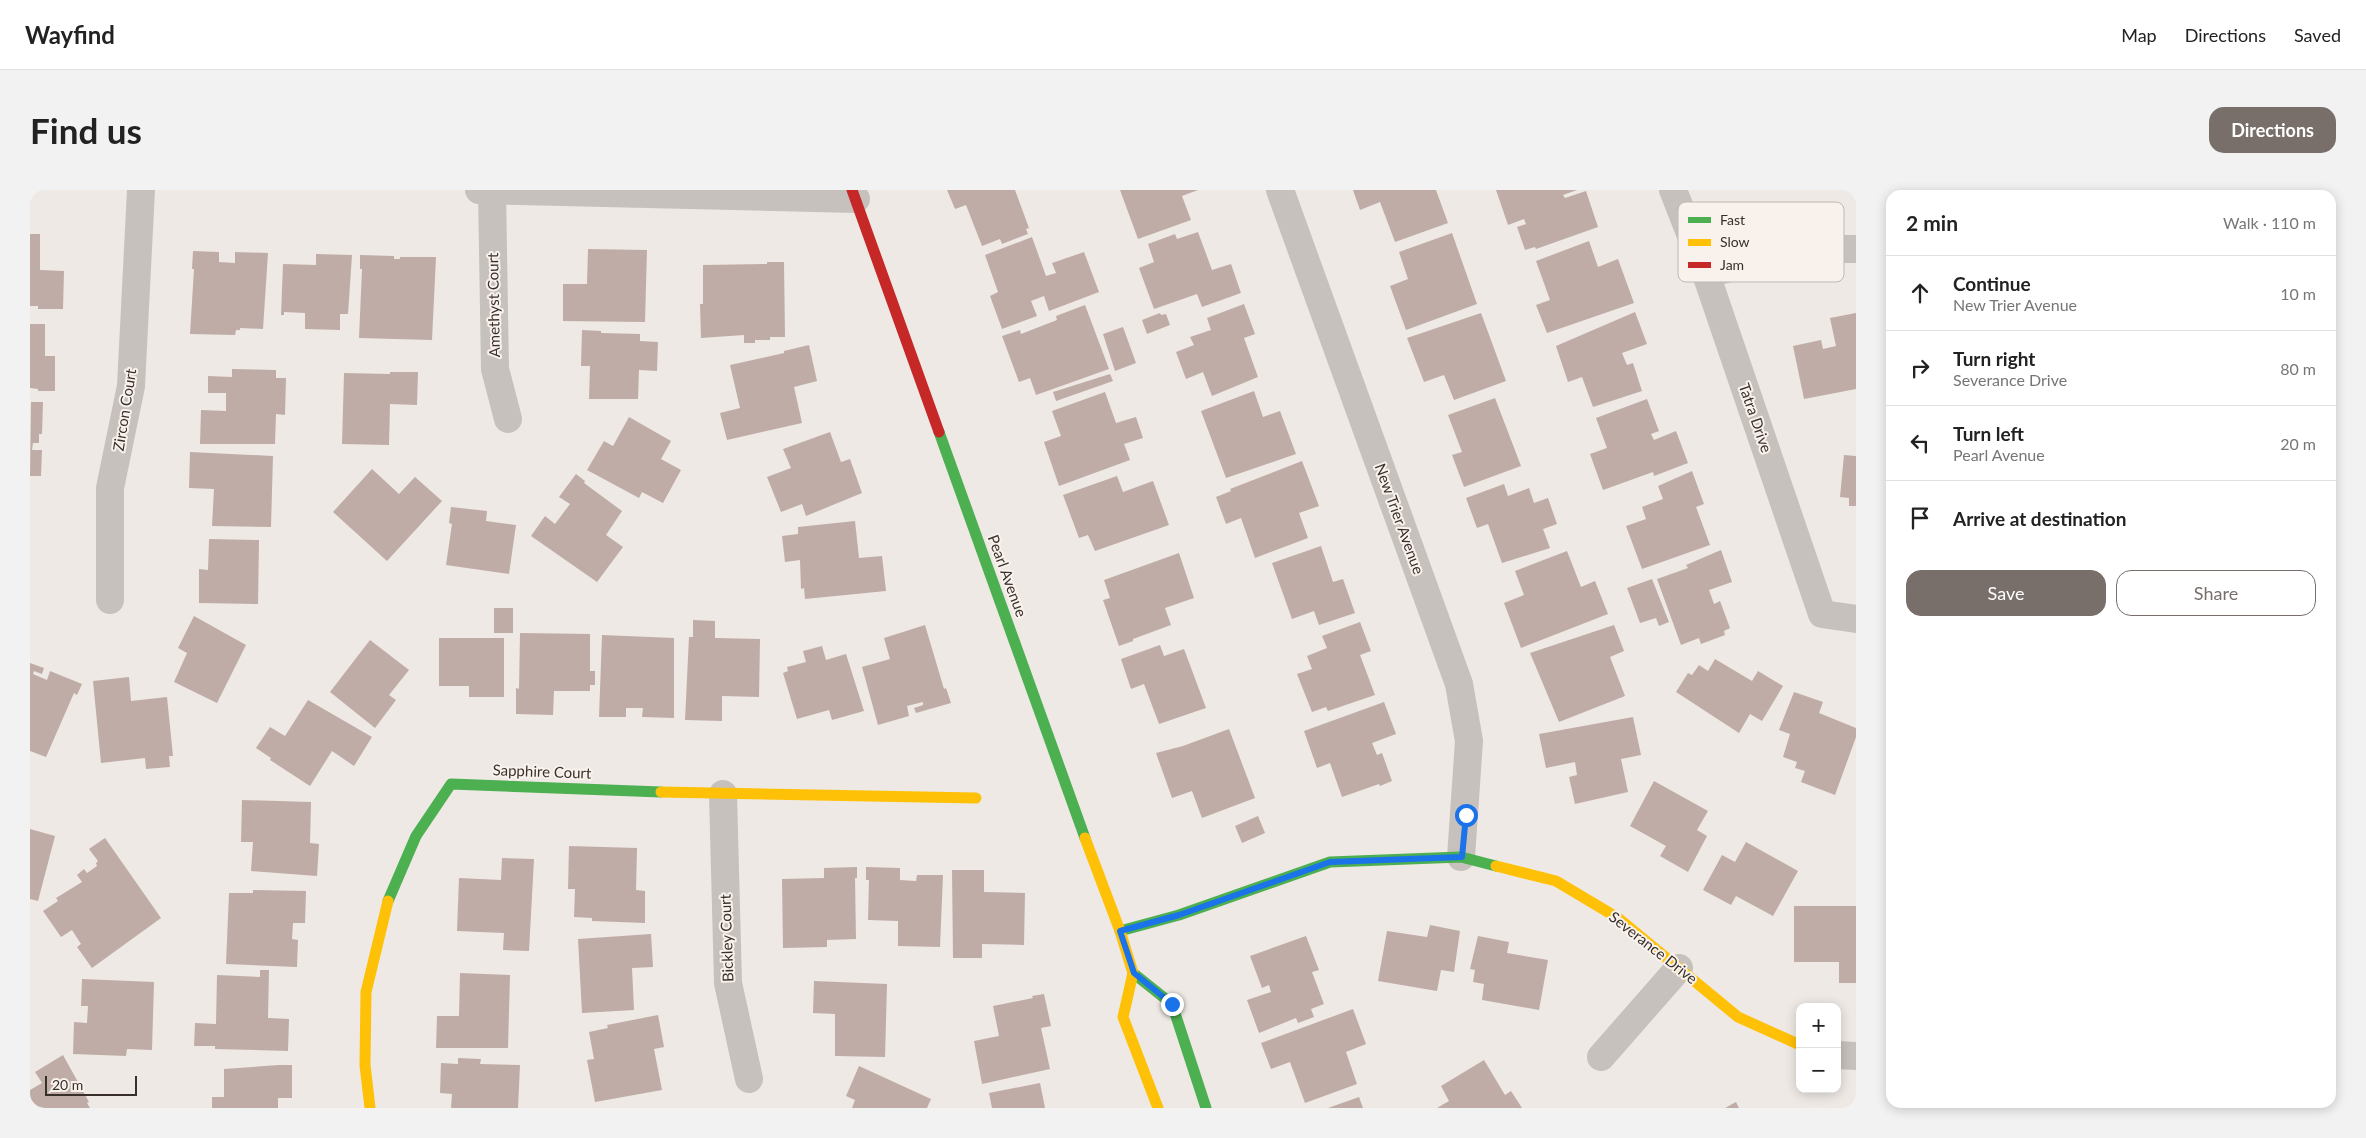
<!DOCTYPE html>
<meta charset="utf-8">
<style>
:root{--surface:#fff;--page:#f2f2f2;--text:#222;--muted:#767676;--line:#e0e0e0;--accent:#786f6b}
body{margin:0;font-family:Lato,sans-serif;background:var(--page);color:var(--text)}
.controls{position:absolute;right:15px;bottom:15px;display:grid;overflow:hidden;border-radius:10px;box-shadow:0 2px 12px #0003}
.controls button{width:45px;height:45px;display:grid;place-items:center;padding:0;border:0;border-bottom:1px solid var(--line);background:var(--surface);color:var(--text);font:25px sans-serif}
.scale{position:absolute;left:15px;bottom:12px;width:92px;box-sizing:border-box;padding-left:5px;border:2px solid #382e2a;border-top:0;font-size:14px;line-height:18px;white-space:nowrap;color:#382e2a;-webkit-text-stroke:4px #f9f2ec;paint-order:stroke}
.stop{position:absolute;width:15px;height:15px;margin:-11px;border:4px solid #1a73e8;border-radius:50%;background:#fff}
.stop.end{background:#1a73e8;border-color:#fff;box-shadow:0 1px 5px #0008}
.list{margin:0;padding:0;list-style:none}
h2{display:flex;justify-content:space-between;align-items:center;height:65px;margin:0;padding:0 20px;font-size:21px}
h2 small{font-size:16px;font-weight:400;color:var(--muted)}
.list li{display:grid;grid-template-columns:32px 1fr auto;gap:15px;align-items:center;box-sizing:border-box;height:75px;padding:0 20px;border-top:1px solid var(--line)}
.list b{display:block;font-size:19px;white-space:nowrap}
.list p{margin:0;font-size:16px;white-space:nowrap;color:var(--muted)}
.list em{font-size:16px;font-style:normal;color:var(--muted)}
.actions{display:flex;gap:10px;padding:15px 20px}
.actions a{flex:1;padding:11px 0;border:1px solid var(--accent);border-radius:15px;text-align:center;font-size:18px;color:var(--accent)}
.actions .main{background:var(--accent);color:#fff}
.icon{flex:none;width:28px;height:28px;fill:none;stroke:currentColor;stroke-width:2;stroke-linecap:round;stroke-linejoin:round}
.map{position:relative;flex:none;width:1826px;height:918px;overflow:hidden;border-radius:15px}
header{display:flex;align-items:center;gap:30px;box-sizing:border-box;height:70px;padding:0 25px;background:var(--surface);border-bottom:1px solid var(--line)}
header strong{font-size:24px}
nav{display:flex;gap:28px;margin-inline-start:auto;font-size:18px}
.intro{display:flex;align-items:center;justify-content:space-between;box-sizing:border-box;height:120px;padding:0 30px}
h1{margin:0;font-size:35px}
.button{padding:12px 22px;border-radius:15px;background:var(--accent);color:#fff;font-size:18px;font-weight:700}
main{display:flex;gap:30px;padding:0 30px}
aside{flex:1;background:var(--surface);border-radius:15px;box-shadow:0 2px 12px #0003}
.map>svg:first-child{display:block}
</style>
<header>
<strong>Wayfind</strong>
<nav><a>Map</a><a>Directions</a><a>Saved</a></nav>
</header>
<div class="intro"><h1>Find us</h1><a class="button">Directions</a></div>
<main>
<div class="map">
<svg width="1826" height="918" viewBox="0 0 1826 918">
<rect width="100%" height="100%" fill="#eee9e4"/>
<g fill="#c0aca6">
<polygon points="917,0 985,0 999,38 996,39 998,44 972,54 970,49 952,56 936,15 925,19"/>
<polygon points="1090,0 1168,0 1152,6 1161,30 1108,49"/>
<polygon points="1323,0 1406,0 1418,33 1365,52 1350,12 1330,20"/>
<polygon points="1466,0 1547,0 1533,5 1535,8 1556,1 1568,37 1506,59 1505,57 1495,60 1487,37 1496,34 1494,29 1478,35"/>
<polygon points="1168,42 1182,80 1201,74 1211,103 1172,117 1167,104 1124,119 1109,78 1124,72 1118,54 1145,44 1147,49"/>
<polygon points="1422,43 1447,114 1376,140 1360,96 1378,89 1369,62"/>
<polygon points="0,44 10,44 10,80 34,81 33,119 8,119 8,116 0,116"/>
<polygon points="1002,47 1016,86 1026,83 1022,73 1054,62 1069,102 1019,121 1014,106 1001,111 1007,126 972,139 960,106 968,102 955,65"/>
<polygon points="1559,51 1568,77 1588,69 1604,113 1517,143 1506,115 1520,110 1506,71"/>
<polygon points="558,59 617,60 615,132 533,131 533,94 557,94"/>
<polygon points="163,61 189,62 189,72 205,73 205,62 238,63 233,139 210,138 210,140 206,140 205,145 160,144 164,79 162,79"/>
<polygon points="286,64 322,65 318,124 310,124 310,140 275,139 275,123 254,122 254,125 251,125 253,74 286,75"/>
<polygon points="330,65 364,66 364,69 370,69 370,67 406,67 402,150 329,148 332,79 330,79"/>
<polygon points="737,72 754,72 755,147 740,147 740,150 725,150 725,153 714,153 714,145 671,148 670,114 673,114 673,75 737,74"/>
<polygon points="1214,114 1225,144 1214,148 1228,187 1182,206 1173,182 1156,189 1146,162 1164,155 1160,147 1181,140 1177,128"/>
<polygon points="1055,115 1079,179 1006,205 1000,188 989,192 972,146 990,140 991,144 1027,130 1026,126"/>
<polygon points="1605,122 1617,154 1592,163 1597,175 1603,173 1612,201 1563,217 1552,187 1538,192 1526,156"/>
<polygon points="1130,123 1131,125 1136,124 1140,135 1117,144 1112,130"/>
<polygon points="1451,123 1476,191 1424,210 1414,185 1394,192 1377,148"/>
<polygon points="1826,123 1826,199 1774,209 1763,156 1791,150 1793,159 1806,156 1800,128"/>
<polygon points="0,134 15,134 15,166 25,166 25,201 8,201 8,199 0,198"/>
<polygon points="1093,137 1106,173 1085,181 1073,144"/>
<polygon points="552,140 571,141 571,143 610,144 610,151 628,152 627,181 609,180 608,209 559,209 560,176 551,176"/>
<polygon points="779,155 787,191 764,197 772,233 697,250 690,223 710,218 700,175 754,163 754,161"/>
<polygon points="202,179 246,180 246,188 256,188 255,225 246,224 245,254 170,254 171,220 196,221 196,203 178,203 178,186 202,187"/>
<polygon points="360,182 388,182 387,215 360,214 359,255 312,254 314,183 360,184"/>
<polygon points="1080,184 1083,191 1026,211 1023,202"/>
<polygon points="1224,201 1233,227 1250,221 1266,264 1196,288 1171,221"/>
<polygon points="1075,202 1086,233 1106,227 1113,248 1094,254 1100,270 1029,296 1014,252 1031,246 1022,221"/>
<polygon points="1465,208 1491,276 1434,297 1422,265 1432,262 1418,225"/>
<polygon points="1617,209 1629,241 1621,244 1624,250 1646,241 1658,273 1624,286 1623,282 1573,300 1560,264 1577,258 1566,228"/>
<polygon points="1,212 13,212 12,244 9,244 9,253 3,253 2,260 12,260 11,286 0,286"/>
<polygon points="599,227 641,251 631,269 651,280 633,313 612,302 609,308 557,280 574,251 583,256"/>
<polygon points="800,242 811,272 820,269 832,303 776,326 772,314 751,322 737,287 761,278 753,259"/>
<polygon points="160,262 243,266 241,337 182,336 184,299 159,298"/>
<polygon points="1814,265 1826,266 1826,316 1819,316 1819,308 1810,307"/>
<polygon points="1272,271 1289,316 1269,323 1278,348 1225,368 1211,328 1196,334 1186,307 1201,301 1200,299"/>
<polygon points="342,279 369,304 385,287 412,311 357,371 303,322"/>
<polygon points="1662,281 1674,314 1666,317 1680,355 1612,379 1596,336 1616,329 1612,317 1633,309 1628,296"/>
<polygon points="546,284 555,291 554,293 592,321 576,345 593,357 567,392 501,346 515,326 525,334 540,314 529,307"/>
<polygon points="1087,286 1093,302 1123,291 1139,335 1065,361 1058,345 1049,348 1033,305"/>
<polygon points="1474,294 1478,306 1499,298 1504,313 1518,308 1527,334 1513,339 1520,358 1472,373 1458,334 1447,338 1436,308"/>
<polygon points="421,317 457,321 456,331 486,335 479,384 416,375 422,334 419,333"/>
<polygon points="825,331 829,368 852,366 856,401 775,409 774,398 771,399 770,370 755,372 752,346 768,344 768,337"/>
<polygon points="179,349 229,350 228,414 169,413 169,379 178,380"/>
<polygon points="1291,356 1303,392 1313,389 1325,423 1289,435 1284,421 1262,429 1242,373"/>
<polygon points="1691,360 1702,392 1679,400 1684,414 1690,411 1700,438 1694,441 1695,445 1671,454 1669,448 1651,455 1627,389 1658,378 1656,375"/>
<polygon points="1537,361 1551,397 1565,391 1578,424 1491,458 1474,413 1494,405 1485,381"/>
<polygon points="1149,363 1164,408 1135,418 1141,435 1103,449 1103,451 1089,456 1073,410 1080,408 1074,390"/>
<polygon points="1622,389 1639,432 1629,436 1626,428 1610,433 1597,398"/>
<rect x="464" y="418" width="19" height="25"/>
<polygon points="164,426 216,455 187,513 144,492 157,463 148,458"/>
<polygon points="663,430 685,431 685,448 730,449 729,507 692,506 692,531 655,530 659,447 663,447"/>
<polygon points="1330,432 1341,461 1330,465 1345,505 1298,521 1296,517 1282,522 1267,484 1282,479 1277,466 1297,458 1292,446"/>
<polygon points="895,435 914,499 916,498 921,513 886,523 884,518 893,515 893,512 877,516 879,526 848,535 832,477 860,469 854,448"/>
<polygon points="1584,435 1594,461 1580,467 1595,506 1529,532 1500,463"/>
<polygon points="490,443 560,444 560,481 565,481 565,495 560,495 560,501 524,501 523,525 486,524 486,498 489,499"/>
<polygon points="572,445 644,448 644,528 612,527 613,518 596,518 596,527 569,527"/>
<polygon points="409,448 474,448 474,507 439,507 439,496 409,496"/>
<polygon points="340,450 379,480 359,505 366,510 345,538 300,502"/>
<polygon points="1130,455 1134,466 1154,459 1176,518 1129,534 1114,494 1101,499 1091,469"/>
<polygon points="792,456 796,470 816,464 834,521 802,530 799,520 767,529 753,483 758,481 757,477 776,472 773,461"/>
<polygon points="1685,469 1722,491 1728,481 1753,496 1732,531 1720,524 1709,543 1646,502 1658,483 1662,485 1669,475 1678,481"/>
<polygon points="0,473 14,478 12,484 4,481 3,484 17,490 20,481 52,494 47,505 44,503 16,567 0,561"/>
<polygon points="99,487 101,511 137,507 143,566 139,566 140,577 116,579 115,568 71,573 63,491"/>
<polygon points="1764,502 1793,512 1789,523 1826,538 1826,547 1805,605 1771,592 1775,581 1765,578 1767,572 1753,567 1760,544 1749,540"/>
<polygon points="278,510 342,547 324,576 302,561 280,596 240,570 241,568 226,558 240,537 255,546"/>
<polygon points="1354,512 1366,544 1342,553 1347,565 1352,563 1362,591 1350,596 1349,594 1312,607 1300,573 1287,578 1274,541"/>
<polygon points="1603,527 1611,565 1591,569 1598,602 1545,614 1539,587 1547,585 1545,572 1516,578 1509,544"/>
<polygon points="1199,539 1225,608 1172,628 1162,601 1142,608 1126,563 1153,556"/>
<polygon points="1624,591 1678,621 1667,640 1677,646 1658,682 1630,666 1636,656 1600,636"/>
<polygon points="212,610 281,612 280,653 289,654 287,686 221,681 223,652 211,652"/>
<polygon points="1228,626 1235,643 1212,653 1205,636"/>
<polygon points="0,639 25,646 8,711 0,709"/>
<polygon points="75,648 131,728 62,778 47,757 51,754 42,740 31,747 13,721 28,711 26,708 52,692 47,685 54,679 57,683 67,676 66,673 68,671 59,659"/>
<polygon points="1716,652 1768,681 1743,726 1706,706 1701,715 1673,700 1692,665 1705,672"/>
<polygon points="539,656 607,658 606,700 615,701 615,733 562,731 562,728 544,727 545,699 538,699"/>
<polygon points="472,668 504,669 499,761 473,760 474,743 427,741 429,688 471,690"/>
<polygon points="827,677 827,688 825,688 826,749 797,750 797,757 753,758 752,689 794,688 794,678"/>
<polygon points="836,677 870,678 870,690 886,691 887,685 913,685 910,757 868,756 868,731 838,730 839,690 836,690"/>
<polygon points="922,680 954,680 954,702 995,703 994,755 952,754 952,768 923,768"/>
<polygon points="223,700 276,701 275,733 263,733 262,749 268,750 267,777 196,774 199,703 223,703"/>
<polygon points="1764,716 1826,716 1826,793 1809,793 1809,772 1764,772"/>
<polygon points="1400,735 1430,741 1424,782 1411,780 1407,801 1348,791 1357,741 1397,747"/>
<polygon points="621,744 623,777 602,778 604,820 552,823 548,749"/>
<polygon points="1276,746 1289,780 1282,782 1294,814 1281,819 1284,827 1268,833 1266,828 1229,843 1217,810 1241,802 1239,795 1232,798 1220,766"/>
<polygon points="1448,746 1479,752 1477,763 1518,770 1509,820 1452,810 1454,794 1443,792 1445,780 1440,779"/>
<polygon points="230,780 239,780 238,828 259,829 258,861 185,859 185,856 164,856 165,833 186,834 187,785 230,787"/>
<polygon points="430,783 480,785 478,858 406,858 407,826 429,826"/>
<polygon points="52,789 124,792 122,860 97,859 96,866 43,864 44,832 57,833 58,816 51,816"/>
<polygon points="784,791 857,794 855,867 805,866 805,824 783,823"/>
<polygon points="1014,804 1021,836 1011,838 1020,879 952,894 944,851 969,846 963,816 1003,808 1002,806"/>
<polygon points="1323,819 1336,854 1316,862 1327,894 1275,913 1260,872 1241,879 1231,853"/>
<polygon points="628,825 634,857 624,859 632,900 565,912 557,870 564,869 559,842 578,838 577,835"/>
<polygon points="33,865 59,912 57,913 60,918 0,918 0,900 12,893 5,882"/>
<polygon points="428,868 451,869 450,874 490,875 488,918 421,918 422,904 410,903 411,873 428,874"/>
<polygon points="1454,870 1475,905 1481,901 1492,918 1407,918 1419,911 1411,896"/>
<polygon points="249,875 262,875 262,908 248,908 248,918 182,918 182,907 194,907 194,879"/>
<polygon points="829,876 901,909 897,918 822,918 825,910 816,906"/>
<polygon points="1010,893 1015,918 962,918 959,903"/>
<polygon points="1329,907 1333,918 1298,918"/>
<polygon points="1706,912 1709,918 1695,918"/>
</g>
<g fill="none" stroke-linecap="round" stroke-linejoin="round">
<g stroke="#c7c1bd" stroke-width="28">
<polyline points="449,0 826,9"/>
<polyline points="462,0 465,179 478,229"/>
<polyline points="1250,0 1429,494 1439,551 1431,667"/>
<polyline points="1643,0 1676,84 1792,424 1826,429"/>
<polyline points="1676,84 1780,59 1826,59"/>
<polyline points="80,410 80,298 101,196 111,0"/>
<polyline points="693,604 698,793 719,889"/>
<polyline points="1807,865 1826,866"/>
<polyline points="1571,867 1649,778"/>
</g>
<g stroke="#4caf50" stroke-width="11">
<polyline points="909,242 1055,648"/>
<polyline points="358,711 386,646 421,594 631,602"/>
<polyline points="1090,741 1149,725 1300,672 1431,667 1466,676"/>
<polyline points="1103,783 1142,814 1176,918"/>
</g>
<g stroke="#ffc107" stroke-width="11">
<polyline points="631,602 946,608"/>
<polyline points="1055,648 1090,741 1103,783 1093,827 1128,918"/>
<polyline points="1466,676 1526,691 1588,728 1708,827 1770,855"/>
<polyline points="340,918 335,875 336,802 358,711"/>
</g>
<polyline stroke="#c62828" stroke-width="11" points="822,0 909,242"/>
</g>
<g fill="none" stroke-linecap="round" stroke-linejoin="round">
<polyline stroke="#1a73e8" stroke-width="6" points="1142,814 1104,783 1090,741 1149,725 1300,672 1432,667 1436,625"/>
</g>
<g text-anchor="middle" stroke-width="4" stroke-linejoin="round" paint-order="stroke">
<g font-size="15" fill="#382e2a" stroke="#f9f2ec">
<text transform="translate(464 115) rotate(-91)" y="5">Amethyst Court</text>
<text transform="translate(95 220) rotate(-81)" y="5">Zircon Court</text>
<text transform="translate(1725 228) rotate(71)" y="5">Tatra Drive</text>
<text transform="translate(1369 329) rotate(70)" y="5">New Trier Avenue</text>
<text transform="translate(977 386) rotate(70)" y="5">Pearl Avenue</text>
<text transform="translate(512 582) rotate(2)" y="5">Sapphire Court</text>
<text transform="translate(697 748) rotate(-92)" y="5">Bickley Court</text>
<text transform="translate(1623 758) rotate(38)" y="5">Severance Drive</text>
</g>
</g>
<rect x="1648" y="12" width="166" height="80" rx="8" fill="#f9f2ec" stroke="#bfb7b2" stroke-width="1"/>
<rect x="1658" y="27" width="23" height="6" fill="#4caf50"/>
<rect x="1658" y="49" width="23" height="7" fill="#ffc107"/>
<rect x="1658" y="72" width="23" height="6" fill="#c62828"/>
<g font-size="14" fill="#382e2a">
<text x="1690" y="35">Fast</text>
<text x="1690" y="57">Slow</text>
<text x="1690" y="80">Jam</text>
</g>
</svg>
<div class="controls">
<button>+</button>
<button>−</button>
</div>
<div class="scale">20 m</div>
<div class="stop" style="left:1436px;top:625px"></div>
<div class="stop end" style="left:1142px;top:814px"></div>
</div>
<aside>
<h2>2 min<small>Walk · 110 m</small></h2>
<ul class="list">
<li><svg class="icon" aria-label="ahead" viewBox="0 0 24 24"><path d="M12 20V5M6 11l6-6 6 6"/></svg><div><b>Continue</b><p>New Trier Avenue</p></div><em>10 m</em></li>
<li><svg class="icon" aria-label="right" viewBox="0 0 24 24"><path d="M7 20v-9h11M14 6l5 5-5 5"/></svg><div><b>Turn right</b><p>Severance Drive</p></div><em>80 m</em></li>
<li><svg class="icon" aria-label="left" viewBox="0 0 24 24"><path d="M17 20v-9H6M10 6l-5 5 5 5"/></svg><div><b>Turn left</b><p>Pearl Avenue</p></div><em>20 m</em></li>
<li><svg class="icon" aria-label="arrive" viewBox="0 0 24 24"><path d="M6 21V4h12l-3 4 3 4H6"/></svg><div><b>Arrive at destination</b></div></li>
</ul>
<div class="actions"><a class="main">Save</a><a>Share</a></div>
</aside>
</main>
